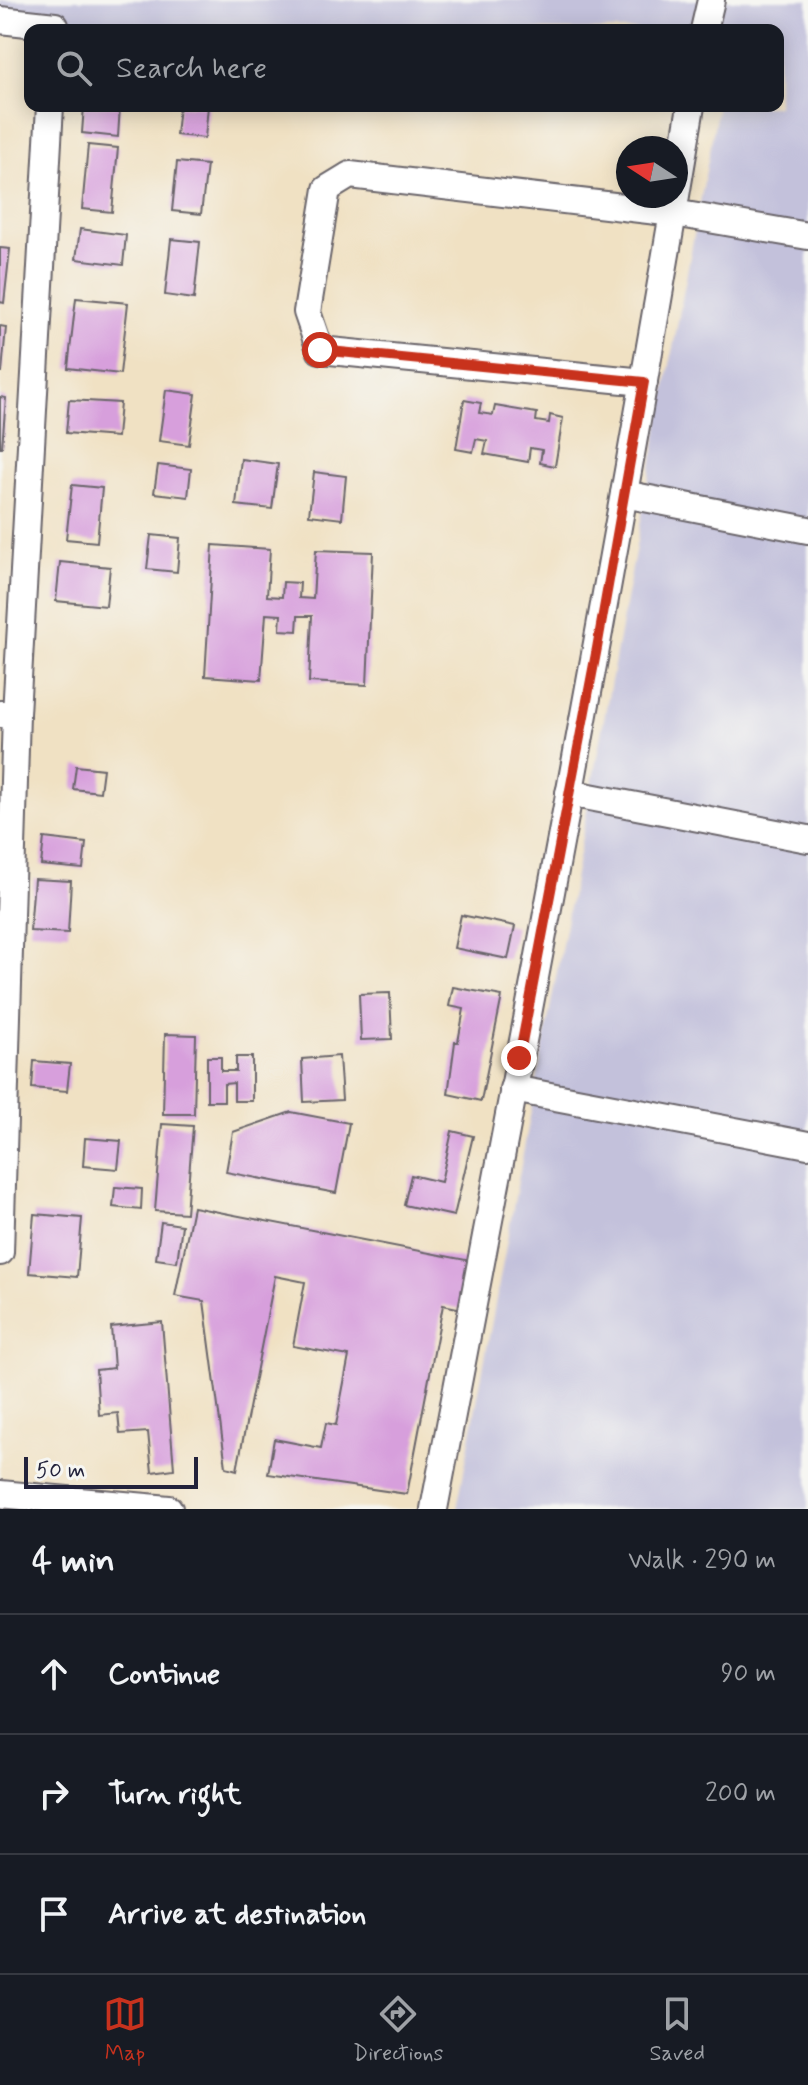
<!DOCTYPE html>
<meta charset="utf-8">
<style>
:root{--surface:#171b24;--page:#20242c;--text:#f1f3f6;--muted:#9ea1a6;--line:#363941;--accent:#c8321e}
body{margin:0;font-family:Mynerve,sans-serif;background:var(--page);color:var(--text)}
.compass{position:absolute;left:616px;top:136px;width:72px;height:72px;border-radius:50%;background:var(--surface);box-shadow:0 4px 20px #0003;rotate:282deg}
.scale{position:absolute;left:24px;bottom:20px;width:174px;box-sizing:border-box;padding-left:8px;border:4px solid #22223b;border-top:0;font-size:22px;line-height:28px;white-space:nowrap;color:#22223b;-webkit-text-stroke:6px #f6f6f2;paint-order:stroke}
.stop{position:absolute;width:24px;height:24px;margin:-18px;border:6px solid #c8321e;border-radius:50%;background:#fff}
.stop.end{background:#c8321e;border-color:#fff;box-shadow:0 2px 8px #0008}
.list{margin:0;padding:0;list-style:none}
h2{display:flex;justify-content:space-between;align-items:center;height:104px;margin:0;padding:0 32px;font-size:34px}
h2 small{font-size:26px;font-weight:400;color:var(--muted)}
.list li{display:grid;grid-template-columns:52px 1fr auto;gap:24px;align-items:center;box-sizing:border-box;height:120px;padding:0 32px;border-top:2px solid var(--line)}
.list b{display:block;font-size:30px;white-space:nowrap}
.list em{font-size:26px;font-style:normal;color:var(--muted)}
.icon{flex:none;width:44px;height:44px;fill:none;stroke:currentColor;stroke-width:2;stroke-linecap:round;stroke-linejoin:round}
.map{position:relative;flex:none;width:808px;height:1509px;overflow:hidden}
.search{position:absolute;background:var(--surface);box-shadow:0 4px 20px #0003;left:24px;right:24px;top:24px;height:88px;display:flex;align-items:center;gap:20px;box-sizing:border-box;padding:0 28px;border-radius:16px;color:var(--muted);font-size:30px}
.sheet{height:464px;background:var(--surface)}
nav{display:flex;justify-content:space-around;align-items:center;box-sizing:border-box;height:112px;border-top:2px solid var(--line);background:var(--surface);font-size:22px;color:var(--muted)}
nav a{display:grid;justify-items:center;gap:4px}
nav .on{color:var(--accent)}
.map>svg:first-child{display:block}
</style>
<div class="map">
<svg width="808" height="1509" viewBox="0 0 808 1509">
<rect width="100%" height="100%" fill="#f6f6f2"/>
<filter id="ink" filterUnits="userSpaceOnUse"><feTurbulence type="fractalNoise" baseFrequency=".0125" numOctaves="2"/><feDisplacementMap in="SourceGraphic" scale="16" xChannelSelector="R" yChannelSelector="G"/><feConvolveMatrix kernelMatrix="1 2 1 2 8 2 1 2 1" color-interpolation-filters="sRGB"/></filter>
<filter id="wash" filterUnits="userSpaceOnUse"><feTurbulence type="fractalNoise" baseFrequency=".006" numOctaves="4" result="noise"/><feDisplacementMap in="SourceGraphic" scale="32" xChannelSelector="R" yChannelSelector="G"/><feGaussianBlur stdDeviation="1.8" result="paint"/><feColorMatrix in="noise" values="0 0 0 0 0 0 0 0 0 0 0 0 0 0 0 0 0 1.4 0 .05"/><feComposite in="paint" operator="in"/></filter>
<g filter="url(#wash)">
<rect width="100%" height="100%" fill="#f0e1c3"/>
<polygon fill="#c3c1db" points="0,0 808,0 808,1509 457,1509 718,106 778,106 778,30 184,30 0,16"/>
<g id="blocks">
<g fill="#d79fdc">
<polygon points="84,106 120,106 118,137 82,133"/>
<polygon points="179,106 208,106 205,138 176,135"/>
<polygon points="88,145 118,148 112,212 82,209"/>
<polygon points="177,162 207,165 201,214 172,211"/>
<polygon points="80,229 126,235 123,265 76,259"/>
<polygon points="171,239 200,242 194,299 165,295"/>
<polygon points="0,248 10,249 4,303 0,302"/>
<polygon points="76,298 128,303 120,374 68,368"/>
<polygon points="0,326 6,327 2,372 0,372"/>
<polygon points="166,390 196,394 189,445 159,441"/>
<polygon points="0,397 6,398 2,447 0,447"/>
<polygon points="69,400 120,403 117,437 66,433"/>
<polygon points="464,400 481,403 479,413 493,415 495,406 537,413 536,421 549,423 550,415 563,418 555,466 540,463 542,450 530,448 528,462 484,454 487,441 476,439 473,452 456,449"/>
<polygon points="241,459 278,464 272,509 236,505"/>
<polygon points="158,465 191,469 188,497 154,493"/>
<polygon points="314,472 346,476 342,519 309,515"/>
<polygon points="72,485 102,488 97,542 66,539"/>
<polygon points="151,535 180,538 177,572 147,569"/>
<polygon points="213,545 270,549 267,596 282,597 283,582 300,583 299,598 313,599 316,550 373,552 367,685 309,682 312,616 298,616 297,631 280,630 281,615 266,614 261,680 205,676"/>
<polygon points="60,562 110,567 106,606 56,601"/>
<polygon points="76,766 103,769 100,792 73,789"/>
<polygon points="44,838 86,843 83,869 41,865"/>
<polygon points="34,879 71,881 68,933 30,931"/>
<polygon points="461,915 515,926 508,959 454,948"/>
<polygon points="453,987 502,996 481,1101 448,1094 455,1042 458,1042 464,1009 449,1006"/>
<polygon points="390,993 392,1039 361,1040 359,994"/>
<polygon points="165,1034 196,1035 194,1114 163,1114"/>
<polygon points="339,1056 342,1100 304,1102 302,1059"/>
<polygon points="207,1057 221,1057 221,1071 236,1071 236,1057 252,1057 252,1101 234,1101 234,1083 224,1084 224,1101 207,1101"/>
<polygon points="34,1061 70,1064 67,1091 32,1088"/>
<polygon points="291,1112 349,1123 336,1193 226,1172 233,1132"/>
<polygon points="162,1124 193,1126 186,1213 155,1211"/>
<polygon points="452,1131 473,1136 454,1216 404,1205 411,1175 441,1182"/>
<polygon points="85,1138 121,1141 118,1169 83,1166"/>
<polygon points="115,1187 142,1189 141,1210 113,1207"/>
<polygon points="193,1207 471,1261 462,1309 443,1305 407,1494 268,1474 274,1439 321,1448 326,1423 336,1425 349,1356 293,1346 305,1282 275,1276 237,1470 226,1467 204,1301 175,1296"/>
<polygon points="34,1214 82,1218 77,1277 29,1273"/>
<polygon points="161,1222 182,1225 177,1262 156,1259"/>
<polygon points="162,1322 174,1469 152,1472 148,1432 120,1434 118,1413 99,1415 96,1370 114,1368 111,1327"/>
</g>
</g>
</g>
<g filter="url(#ink)">
<use href="#blocks" fill-opacity="0" stroke="#6a656b" stroke-width="2"/>
<g fill="none" stroke-linecap="round" stroke-linejoin="round">
<defs>
<g id="minor">
<polyline points="0,20 55,26 54,30"/>
<polyline points="704,30 711,0"/>
<polyline points="644,382 320,350 307,312 327,189 350,175 674,213 808,236"/>
<polyline points="624,494 808,530"/>
<polyline points="0,714 16,714 0,1252"/>
<polyline points="16,714 50,106"/>
<polyline points="569,793 808,839"/>
<polyline points="513,1089 808,1145"/>
<polyline points="0,1494 169,1509"/>
<path d="M 434,1509 C 523,1042 613,575 691,106"/>
</g>
</defs>
<use href="#minor" stroke="#6a656b" stroke-width="30"/>
<use href="#minor" stroke="#fff" stroke-width="26"/>
</g>
</g>
<g fill="none" stroke-linecap="round" stroke-linejoin="round" filter="url(#ink)">
<polyline stroke="#c8321e" stroke-width="10" points="320,350 644,382 597,648 519,1058"/>
</g>
</svg>
<svg class="compass" viewBox="-18 -18 36 36"><path d="M0-13l5 13h-10z" fill="#e53935"/><path d="M0 13l5-13h-10z" fill="#9ea1a6"/></svg>
<div class="scale">50 m</div>
<div class="stop" style="left:320px;top:350px"></div>
<div class="stop end" style="left:519px;top:1058px"></div>
<div class="search"><svg class="icon" aria-label="search" viewBox="0 0 24 24"><circle cx="10" cy="10" r="6"/><path d="M15 15l6 6"/></svg>Search here</div>
</div>
<section class="sheet">
<h2>4 min<small>Walk · 290 m</small></h2>
<ul class="list">
<li><svg class="icon" aria-label="ahead" viewBox="0 0 24 24"><path d="M12 20V5M6 11l6-6 6 6"/></svg><div><b>Continue</b></div><em>90 m</em></li>
<li><svg class="icon" aria-label="right" viewBox="0 0 24 24"><path d="M7 20v-9h11M14 6l5 5-5 5"/></svg><div><b>Turn right</b></div><em>200 m</em></li>
<li><svg class="icon" aria-label="arrive" viewBox="0 0 24 24"><path d="M6 21V4h12l-3 4 3 4H6"/></svg><div><b>Arrive at destination</b></div></li>
</ul>
</section>
<nav>
<a class="on"><svg class="icon" aria-label="map" viewBox="0 0 24 24"><path d="M3 6l6-2 6 2 6-2v14l-6 2-6-2-6 2zM9 4v14M15 6v14"/></svg>Map</a>
<a><svg class="icon" aria-label="directions" viewBox="0 0 24 24"><path d="M12 3l9 9-9 9-9-9zM9 14v-3h6M13 9l2 2-2 2"/></svg>Directions</a>
<a><svg class="icon" aria-label="saved" viewBox="0 0 24 24"><path d="M7 4h10v16l-5-4-5 4z"/></svg>Saved</a>
</nav>
